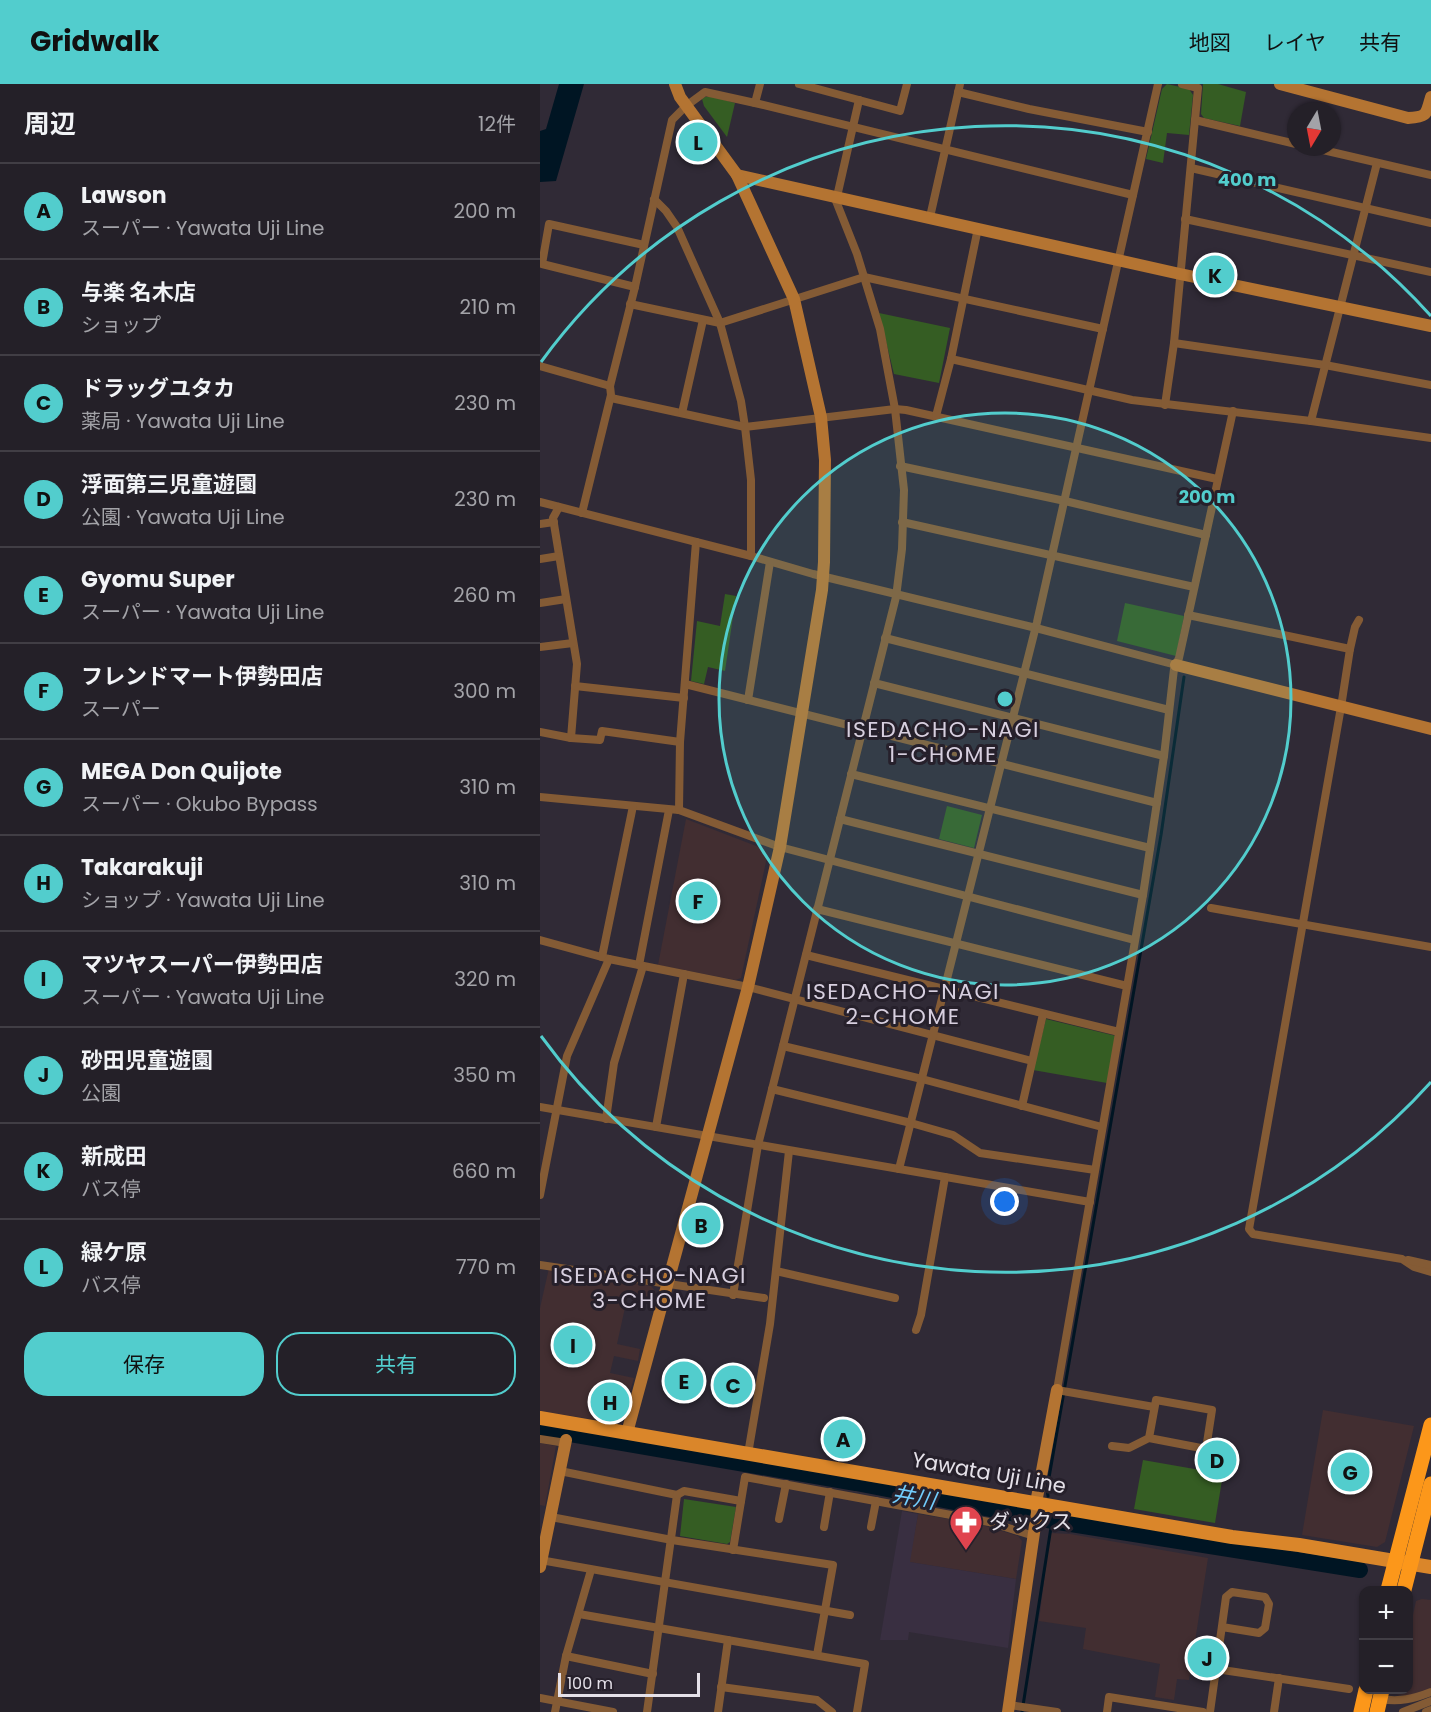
<!DOCTYPE html>
<html lang="ja">
<meta charset="utf-8">
<style>
:root{--surface:#242028;--page:#2c2830;--text:#f1f3f6;--muted:#a3a3a8;--line:#413e45;--accent:#52cdcd}
body{margin:0;font-family:Poppins,"Noto Sans JP",sans-serif;background:var(--page);color:var(--text)}
.controls{position:absolute;right:18px;bottom:18px;display:grid;overflow:hidden;border-radius:12px;box-shadow:0 2px 4px #0004}
.controls button{width:54px;height:54px;display:grid;place-items:center;padding:0;border:0;border-bottom:2px solid var(--line);background:var(--surface);color:var(--text);font:30px sans-serif}
.compass{position:absolute;left:747px;top:18px;width:54px;height:54px;border-radius:50%;background:var(--surface);box-shadow:0 2px 4px #0004;rotate:190deg}
.scale{position:absolute;left:18px;bottom:15px;width:142px;box-sizing:border-box;padding-left:6px;border:3px solid #e5e1e9;border-top:0;font-size:16px;line-height:21px;white-space:nowrap;color:#e5e1e9;-webkit-text-stroke:4px #26202b;paint-order:stroke}
.you{position:absolute;left:465px;top:1118px;width:21px;height:21px;margin:-15px;border:4px solid #fff;border-radius:50%;background:#1a73e8;box-shadow:0 0 0 9px #1a73e833}
.badge{display:grid;place-items:center;width:39px;height:39px;border-radius:50%;background:var(--accent);color:#111;font-size:20px;font-weight:700}
.pin{position:absolute;translate:-50% -50%;border:3px solid #fff;box-shadow:0 2px 6px #0006}
.list{margin:0;padding:0;list-style:none}
h2{display:flex;justify-content:space-between;align-items:center;height:78px;margin:0;padding:0 24px;font-size:26px}
h2 small{font-size:20px;font-weight:400;color:var(--muted)}
.list li{display:grid;grid-template-columns:39px 1fr auto;gap:18px;align-items:center;box-sizing:border-box;height:96px;padding:0 24px;border-top:2px solid var(--line)}
.list b{display:block;font-size:22px;white-space:nowrap}
.list p{margin:0;font-size:20px;white-space:nowrap;color:var(--muted)}
.list em{font-size:20px;font-style:normal;color:var(--muted)}
.actions{display:flex;gap:12px;padding:18px 24px}
.actions a{flex:1;padding:14px 0;border:2px solid var(--accent);border-radius:24px;text-align:center;font-size:21px;color:var(--accent)}
.actions .main{background:var(--accent);color:#111}
.map{position:relative;flex:none;width:891px;height:1628px;overflow:hidden}
header{display:flex;align-items:center;gap:36px;box-sizing:border-box;height:84px;padding:0 30px;background:var(--accent);color:#111}
header strong{font-size:28px}
nav{display:flex;gap:33px;margin-inline-start:auto;font-size:21px}
main{display:flex}
aside{flex:1;background:var(--surface)}
.map>svg:first-child{display:block}
</style>
<header>
<strong>Gridwalk</strong>
<nav><a>地図</a><a>レイヤ</a><a>共有</a></nav>
</header>
<main>
<aside>
<h2>周辺<small>12件</small></h2>
<ul class="list">
<li><span class="badge">A</span><div><b>Lawson</b><p>スーパー · Yawata Uji Line</p></div><em>200 m</em></li>
<li><span class="badge">B</span><div><b>与楽 名木店</b><p>ショップ</p></div><em>210 m</em></li>
<li><span class="badge">C</span><div><b>ドラッグユタカ</b><p>薬局 · Yawata Uji Line</p></div><em>230 m</em></li>
<li><span class="badge">D</span><div><b>浮面第三児童遊園</b><p>公園 · Yawata Uji Line</p></div><em>230 m</em></li>
<li><span class="badge">E</span><div><b>Gyomu Super</b><p>スーパー · Yawata Uji Line</p></div><em>260 m</em></li>
<li><span class="badge">F</span><div><b>フレンドマート伊勢田店</b><p>スーパー</p></div><em>300 m</em></li>
<li><span class="badge">G</span><div><b>MEGA Don Quijote</b><p>スーパー · Okubo Bypass</p></div><em>310 m</em></li>
<li><span class="badge">H</span><div><b>Takarakuji</b><p>ショップ · Yawata Uji Line</p></div><em>310 m</em></li>
<li><span class="badge">I</span><div><b>マツヤスーパー伊勢田店</b><p>スーパー · Yawata Uji Line</p></div><em>320 m</em></li>
<li><span class="badge">J</span><div><b>砂田児童遊園</b><p>公園</p></div><em>350 m</em></li>
<li><span class="badge">K</span><div><b>新成田</b><p>バス停</p></div><em>660 m</em></li>
<li><span class="badge">L</span><div><b>緑ケ原</b><p>バス停</p></div><em>770 m</em></li>
</ul>
<div class="actions"><a class="main">保存</a><a>共有</a></div>
</aside>
<div class="map">
<svg width="891" height="1628" viewBox="0 0 891 1628">
<rect width="100%" height="100%" fill="#302a36"/>
<g fill="#422e31">
<polygon points="146,735 224,765 227,773 201,894 195,896 118,881"/>
<polygon points="9,1184 111,1202 116,1208 114,1215 88,1210 77,1260 100,1265 98,1277 74,1272 70,1289 94,1294 82,1335 76,1339 0,1327 0,1224"/>
<polygon points="783,1326 874,1342 845,1458 837,1463 762,1451"/>
<polygon points="0,1359 16,1362 5,1422 0,1421"/>
<polygon points="378,1430 439,1440 478,1452 482,1457 476,1495 369,1478"/>
<polygon points="510,1449 530,1450 668,1474 649,1596 637,1595 634,1616 615,1613 620,1580 543,1565 546,1544 499,1537"/>
<polygon points="882,1515 891,1516 891,1604 868,1612 856,1610 857,1606 868,1606 869,1550 876,1517"/>
</g>
<polygon fill="#392f41" points="362,1427 378,1430 370,1478 476,1495 468,1564 369,1548 368,1556 340,1556"/>
<g fill="#355d23">
<polygon points="627,0 649,5 653,11 649,51 627,49 623,79 606,75 622,5"/>
<polygon points="663,0 678,0 706,8 700,42 664,34 661,30"/>
<polygon points="165,13 174,13 195,19 187,53 164,22 162,15"/>
<polygon points="339,229 410,244 399,299 354,290"/>
<polygon points="185,510 196,512 185,587 168,583 164,600 151,597 157,537 180,542"/>
<polygon points="585,519 644,532 636,572 577,557"/>
<polygon points="407,722 442,731 434,764 399,755"/>
<polygon points="506,935 576,952 567,999 493,986"/>
<polygon points="603,1376 683,1390 675,1439 594,1425"/>
<polygon points="144,1415 196,1423 190,1458 187,1460 140,1452"/>
<polygon points="663,1558 675,1561 671,1591 658,1587"/>
</g>
<polygon fill="#001523" points="19,0 44,0 16,97 0,98 0,47 6,45"/>
<g fill="none" stroke-linecap="round" stroke-linejoin="round">
<g stroke="#001523" stroke-width="3">
<polyline points="508,1412 507,1405 621,751 644,593"/>
<polyline points="482,1628 512,1437 511,1430"/>
</g>
<polyline stroke="#001523" stroke-width="16" points="0,1345 316,1399 512,1437 820,1486"/>
<g stroke="#845b35" stroke-width="8">
<polyline points="259,0 360,27 367,0"/>
<polyline points="418,8 489,25 608,48"/>
<polyline points="215,19 220,0"/>
<polyline points="655,36 756,60"/>
<polyline points="770,63 891,91"/>
<polyline points="651,84 891,139"/>
<polyline points="114,115 126,127 137,143 180,239 201,317 205,343 211,396 211,472"/>
<polyline points="390,133 420,0"/>
<polyline points="645,135 891,188"/>
<polyline points="95,203 2,180 9,140 104,161"/>
<polyline points="90,220 180,239 324,193 563,245"/>
<polyline points="634,259 785,281 891,301"/>
<polyline points="411,275 592,316 771,337 891,354"/>
<polyline points="0,282 70,302"/>
<polyline points="71,314 205,343 355,325 366,326 677,395"/>
<polyline points="625,321 634,259 658,4 642,0"/>
<polyline points="142,329 163,236"/>
<polyline points="396,332 411,275 438,144"/>
<polyline points="771,337 837,79"/>
<polyline points="360,382 525,417 666,451"/>
<polyline points="0,418 211,472 273,490 496,544 636,581"/>
<polyline points="19,423 13,434 37,580 31,654"/>
<polyline points="42,429 71,311 70,302 95,203 132,36 146,22 165,8 215,19 593,111"/>
<polyline points="362,438 654,503"/>
<polyline points="0,440 14,438"/>
<polyline points="0,475 19,472"/>
<polyline points="0,519 26,515"/>
<polyline points="648,531 810,565 801,623 709,1145 713,1150 862,1175 874,1183 891,1188"/>
<polyline points="345,554 629,626"/>
<polyline points="0,563 33,559"/>
<polyline points="810,565 815,543 819,536"/>
<polyline points="334,599 624,672"/>
<polyline points="145,600 617,719"/>
<polyline points="35,602 144,614"/>
<polyline points="208,616 230,478"/>
<polyline points="0,648 31,654 60,656 62,647 140,658"/>
<polyline points="311,690 610,764"/>
<polyline points="0,713 139,726 240,763 594,856"/>
<polyline points="139,726 140,658 156,458"/>
<polyline points="300,735 603,811"/>
<polyline points="671,824 891,863"/>
<polyline points="277,825 587,902"/>
<polyline points="0,856 69,875 208,903 492,977"/>
<polyline points="266,871 579,948"/>
<polyline points="62,873 93,722"/>
<polyline points="99,881 129,726"/>
<polyline points="243,962 382,995 562,1043"/>
<polyline points="232,1005 371,1039 413,1051 440,1069 555,1086"/>
<polyline points="482,1022 503,930"/>
<polyline points="0,1023 550,1118"/>
<polyline points="66,1035 74,979 103,882"/>
<polyline points="116,1043 144,890"/>
<polyline points="359,1085 497,538 618,0"/>
<polyline points="0,1111 27,972 69,875"/>
<polyline points="868,1176 891,1181"/>
<polyline points="0,1181 224,1214"/>
<polyline points="236,1187 355,1214"/>
<polyline points="193,1211 218,1061 356,513 362,465 364,406 355,325 340,245 317,170 296,117 319,16"/>
<polyline points="376,1246 381,1231 405,1093"/>
<polyline points="614,1323 517,1306 603,811 624,672 634,585 639,574 693,327"/>
<polyline points="0,1355 26,1359"/>
<polyline points="572,1362 589,1364 609,1354 666,1365 672,1326 616,1316 609,1354"/>
<polyline points="208,1370 230,1240 249,1067"/>
<polyline points="20,1387 137,1411 107,1628"/>
<polyline points="137,1411 144,1407 201,1417"/>
<polyline points="11,1433 132,1456 293,1481 277,1571"/>
<polyline points="239,1435 246,1400"/>
<polyline points="284,1443 290,1408"/>
<polyline points="331,1443 336,1417"/>
<polyline points="193,1466 205,1393 449,1438 494,1452"/>
<polyline points="0,1476 310,1531"/>
<polyline points="39,1530 325,1580 317,1628"/>
<polyline points="26,1572 113,1590"/>
<polyline points="676,1585 809,1605"/>
<polyline points="181,1603 277,1616 292,1628"/>
<polyline points="0,1614 73,1628"/>
<path d="M 840,1615 C 860,1618 873,1615 891,1608"/>
<polyline points="469,1621 517,1628"/>
<polyline points="15,1628 26,1572 51,1486"/>
<polyline points="178,1628 188,1556"/>
<polyline points="567,1628 569,1613 663,1628"/>
<polyline points="670,1628 686,1513 692,1508 725,1513 729,1520 725,1544 719,1549 682,1543"/>
<polyline points="734,1628 739,1594"/>
<polyline points="863,1628 891,1617"/>
<polyline points="886,1628 891,1626"/>
</g>
<g stroke="#b47432" stroke-width="12">
<path d="M 740,0 L 868,34 C 887,33 886,31 891,13"/>
<polyline points="197,91 640,190 891,242"/>
<polyline points="636,581 891,645"/>
<polyline points="87,1349 208,903 240,763 282,506 284,478 285,376 281,333 254,215 197,91 140,13 135,0"/>
<polyline points="0,1483 26,1356"/>
<polyline points="468,1628 497,1428 496,1419 517,1306"/>
</g>
<polyline stroke="#da862a" stroke-width="14" points="0,1334 692,1453 759,1461 891,1483"/>
<g stroke="#fc971a" stroke-width="15">
<polyline points="848,1506 891,1341"/>
<polyline points="864,1506 891,1400"/>
<polyline points="821,1628 826,1606"/>
<polyline points="837,1628 842,1606"/>
</g>
</g>
<circle cx="465" cy="615" r="286" fill="#52cdcd" fill-opacity=".12"/>
<g fill="none" stroke="#52cdcd" stroke-width="3">
<circle cx="465" cy="615" r="286"/>
<path d="M891 998A573 573 0 0 1 1 952M1 278A573 573 0 0 1 891 232"/>
</g>
<defs>
<symbol id="pharmacy-pin" viewBox="-11 -11 22 30"><path d="M0 17L-7.5 6A9.5 9.5 0 1 1 7.5 6Z" fill="#e0444e" stroke="#26202b"/><path d="M-2-6h4v4h4v4h-4v4h-4v-4h-4v-4h4Z" fill="#fff"/></symbol>
</defs>
<g fill-rule="evenodd">
<use href="#pharmacy-pin" x="407" y="1419" width="38" height="52"/>
</g>
<g text-anchor="middle" stroke-width="6" stroke-linejoin="round" paint-order="stroke">
<g font-size="21" fill="#e5e1e9" stroke="#26202b">
<text transform="translate(449 1389) rotate(10)" y="7">Yawata Uji Line</text>
</g>
<g font-size="21" fill="#e5e1e9" stroke="#26202b" text-anchor="start">
<text x="449" y="1445">ダックス</text>
</g>
<g font-size="22" letter-spacing="1.5" fill="#d7cfdf" stroke="#26202b">
<text x="403" y="653">ISEDACHO-NAGI<tspan x="403" dy="25">1-CHOME</tspan></text>
<text x="363" y="915">ISEDACHO-NAGI<tspan x="363" dy="25">2-CHOME</tspan></text>
<text x="110" y="1199">ISEDACHO-NAGI<tspan x="110" dy="25">3-CHOME</tspan></text>
</g>
<g font-size="22" font-style="italic" fill="#72ccfc" stroke="#26202b">
<text transform="translate(374 1413) rotate(10)" y="8">井川</text>
</g>
</g>
<circle cx="465" cy="615" r="9" fill="#52cdcd" stroke="#26202b" stroke-width="3"/>
<g font-size="18" text-anchor="middle" font-weight="bold" fill="#52cdcd" stroke="#26202b" stroke-width="6" stroke-linejoin="round" paint-order="stroke">
<text x="707" y="102">400 m</text>
<text x="667" y="419">200 m</text>
</g>
</svg>
<div class="controls">
<button>+</button>
<button>−</button>
</div>
<svg class="compass" viewBox="-18 -18 36 36"><path d="M0-13l5 13h-10z" fill="#e53935"/><path d="M0 13l5-13h-10z" fill="#a3a3a8"/></svg>
<div class="scale">100 m</div>
<div class="you"></div>
<div class="pin badge" style="left:303px;top:1355px">A</div>
<div class="pin badge" style="left:161px;top:1141px">B</div>
<div class="pin badge" style="left:193px;top:1301px">C</div>
<div class="pin badge" style="left:677px;top:1376px">D</div>
<div class="pin badge" style="left:144px;top:1297px">E</div>
<div class="pin badge" style="left:158px;top:817px">F</div>
<div class="pin badge" style="left:810px;top:1388px">G</div>
<div class="pin badge" style="left:70px;top:1318px">H</div>
<div class="pin badge" style="left:33px;top:1261px">I</div>
<div class="pin badge" style="left:667px;top:1574px">J</div>
<div class="pin badge" style="left:675px;top:191px">K</div>
<div class="pin badge" style="left:158px;top:58px">L</div>
</div>
</main>
